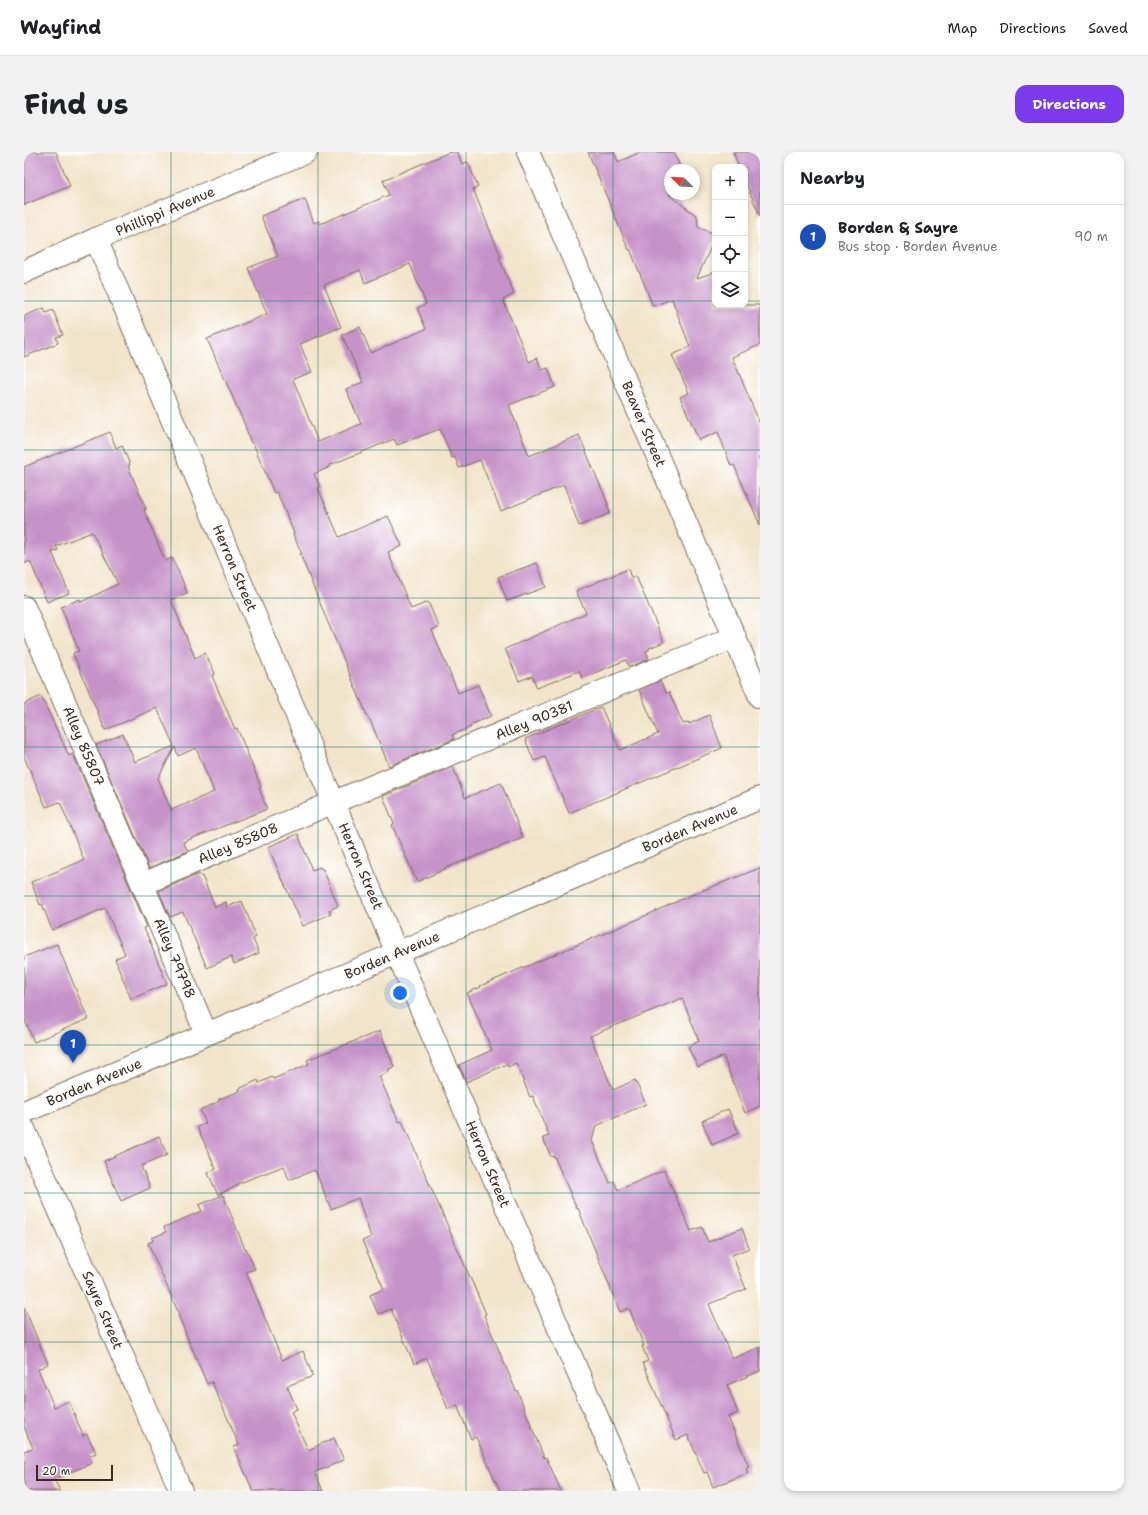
<!DOCTYPE html>
<meta charset="utf-8">
<style>
:root{--surface:#fff;--page:#f2f2f2;--text:#202124;--muted:#757577;--line:#e0e0e0;--accent:#7c3aed}
body{margin:0;font-family:"Shantell Sans",sans-serif;background:var(--page);color:var(--text)}
.controls{position:absolute;right:12px;top:12px;display:grid;overflow:hidden;border-radius:8px;box-shadow:0 2px 6px #0003}
.controls button{width:36px;height:36px;display:grid;place-items:center;padding:0;border:0;border-bottom:1px solid var(--line);background:var(--surface);color:var(--text);font:20px sans-serif}
.compass{position:absolute;left:640px;top:12px;width:36px;height:36px;border-radius:50%;background:var(--surface);box-shadow:0 2px 6px #0003;rotate:294deg}
.scale{position:absolute;left:12px;bottom:10px;width:77px;box-sizing:border-box;padding-left:4px;border:2px solid #3b2a1e;border-top:0;font-size:11px;line-height:14px;white-space:nowrap;color:#3b2a1e;-webkit-text-stroke:3px #fff;paint-order:stroke}
.you{position:absolute;left:376px;top:841px;width:14px;height:14px;margin:-10px;border:3px solid #fff;border-radius:50%;background:#1a73e8;box-shadow:0 0 0 6px #1a73e833}
.badge{display:grid;place-items:center;width:26px;height:26px;border-radius:50%;background:var(--accent);color:#fff;font-size:13px;font-weight:700}
.pin{position:absolute;translate:-50% -33px;filter:drop-shadow(0 1px 2px #0008)}
.pin::after{content:'';position:absolute;top:21px;width:14px;height:12px;background:inherit;clip-path:polygon(0 0,100% 0,50% 100%)}
.list{margin:0;padding:0;list-style:none}
h2{display:flex;justify-content:space-between;align-items:center;height:52px;margin:0;padding:0 16px;font-size:17px}
h2 small{font-size:13px;font-weight:400;color:var(--muted)}
.list li{display:grid;grid-template-columns:26px 1fr auto;gap:12px;align-items:center;box-sizing:border-box;height:64px;padding:0 16px;border-top:1px solid var(--line)}
.list b{display:block;font-size:15px;white-space:nowrap}
.list p{margin:0;font-size:13px;white-space:nowrap;color:var(--muted)}
.list em{font-size:13px;font-style:normal;color:var(--muted)}
.icon{flex:none;width:22px;height:22px;fill:none;stroke:currentColor;stroke-width:2;stroke-linecap:round;stroke-linejoin:round}
.map{position:relative;flex:none;width:736px;height:1339px;overflow:hidden;border-radius:12px}
header{display:flex;align-items:center;gap:24px;box-sizing:border-box;height:56px;padding:0 20px;background:var(--surface);border-bottom:1px solid var(--line)}
header strong{font-size:19px}
nav{display:flex;gap:22px;margin-inline-start:auto;font-size:14px}
.intro{display:flex;align-items:center;justify-content:space-between;box-sizing:border-box;height:96px;padding:0 24px}
h1{margin:0;font-size:28px}
.button{padding:10px 18px;border-radius:12px;background:var(--accent);color:#fff;font-size:14px;font-weight:700}
main{display:flex;gap:24px;padding:0 24px}
aside{flex:1;background:var(--surface);border-radius:12px;box-shadow:0 2px 6px #0003}
.map>svg:first-child{display:block}
</style>
<header>
<strong>Wayfind</strong>
<nav><a>Map</a><a>Directions</a><a>Saved</a></nav>
</header>
<div class="intro"><h1>Find us</h1><a class="button">Directions</a></div>
<main>
<div class="map">
<svg width="736" height="1339" viewBox="0 0 736 1339">
<rect width="100%" height="100%" fill="#fff"/>
<filter id="ink" filterUnits="userSpaceOnUse"><feTurbulence type="fractalNoise" baseFrequency=".025" numOctaves="2"/><feDisplacementMap in="SourceGraphic" scale="8" xChannelSelector="R" yChannelSelector="G"/><feConvolveMatrix kernelMatrix="1 2 1 2 8 2 1 2 1" color-interpolation-filters="sRGB"/></filter>
<filter id="wash" filterUnits="userSpaceOnUse"><feTurbulence type="fractalNoise" baseFrequency=".012" numOctaves="4" result="noise"/><feDisplacementMap in="SourceGraphic" scale="16" xChannelSelector="R" yChannelSelector="G"/><feGaussianBlur stdDeviation="0.9" result="paint"/><feColorMatrix in="noise" values="0 0 0 0 0 0 0 0 0 0 0 0 0 0 0 0 0 1.4 0 .05"/><feComposite in="paint" operator="in"/></filter>
<g filter="url(#wash)">
<rect width="100%" height="100%" fill="#f2e4ca"/>
<g id="blocks">
<g fill="#c693c9" fill-rule="evenodd">
<polygon points="0,0 32,0 46,34 0,53"/>
<path d="M 426,0 L 433,0 L 438,12 L 444,10 L 454,35 L 449,37 L 477,105 L 475,106 L 490,142 L 479,148 L 505,210 L 513,206 L 518,218 L 524,216 L 531,235 L 485,253 L 505,304 L 555,283 L 584,352 L 583,352 L 586,361 L 555,374 L 540,333 L 477,359 L 456,308 L 435,316 L 431,305 L 428,306 L 416,277 L 373,293 L 370,287 L 306,313 L 306,315 L 290,322 L 296,335 L 294,336 L 315,385 L 364,364 L 378,394 L 364,400 L 387,457 L 404,450 L 415,475 L 408,478 L 434,541 L 454,533 L 467,564 L 446,573 L 447,575 L 428,583 L 430,587 L 365,614 L 346,568 L 345,568 L 302,466 L 276,402 L 278,402 L 269,382 L 270,381 L 253,340 L 250,341 L 229,291 L 227,291 L 220,271 L 183,187 L 243,162 L 224,116 L 254,104 L 237,64 L 281,47 L 290,71 L 295,69 L 296,72 L 365,43 L 359,28 ZM 386,112 L 402,152 L 393,156 L 402,177 L 347,201 L 336,175 L 318,183 L 339,230 L 322,237 L 337,272 L 294,290 L 269,227 L 288,220 L 276,192 L 317,175 L 300,133 L 336,118 L 341,131 Z"/>
<polygon points="564,0 590,0 594,10 617,0 650,0 657,18 646,18 646,42 648,42 645,43 673,64 674,75 691,82 691,86 673,126 691,120 691,153 736,153 736,193 708,205 736,272 736,373 710,313 707,314 694,280 675,288 656,245 665,241 648,203 666,195 648,147 629,154 606,97 605,98"/>
<polygon points="709,0 736,0 736,64 721,29 721,15 715,15"/>
<polygon points="20,156 22,161 29,158 39,183 32,185 34,191 0,205 0,164"/>
<path d="M 86,280 L 92,296 L 98,293 L 106,313 L 104,314 L 122,357 L 120,358 L 141,409 L 148,406 L 157,425 L 163,441 L 147,448 L 171,506 L 181,501 L 190,519 L 191,522 L 188,524 L 211,577 L 213,576 L 237,635 L 235,636 L 243,657 L 159,690 L 164,699 L 125,716 L 72,593 L 99,582 L 111,610 L 150,594 L 133,556 L 81,578 L 49,501 L 55,499 L 37,455 L 56,447 L 57,450 L 94,432 L 68,380 L 32,394 L 34,398 L 28,400 L 45,441 L 23,450 L 6,409 L 0,412 L 0,315 ZM 151,595 L 154,604 L 172,596 L 190,640 L 147,658 L 134,626 Z"/>
<polygon points="513,411 522,435 483,449 474,425"/>
<polygon points="604,417 607,426 612,424 640,490 625,496 625,498 622,499 625,507 605,515 602,508 558,526 555,519 513,536 508,524 495,529 481,497 562,461 552,439"/>
<polygon points="636,529 642,541 645,540 659,572 665,570 665,572 685,563 698,596 545,661 521,605 510,609 501,587 577,555 596,598 634,582 615,538"/>
<polygon points="17,544 45,604 49,602 123,775 120,776 143,832 107,847 91,807 101,802 81,756 28,778 18,752 16,753 7,730 60,708 36,650 22,655 0,605 0,552"/>
<polygon points="429,615 441,646 477,631 499,686 429,713 393,730 368,673 370,672 359,644"/>
<polygon points="274,682 288,718 296,715 297,717 299,717 314,754 305,758 307,762 279,774 244,695"/>
<polygon points="736,716 736,954 721,961 699,904 674,915 664,895 675,889 658,846 566,884 589,938 611,928 622,952 572,974 568,989 586,1031 590,1029 594,1038 640,1018 667,1079 678,1075 684,1090 718,1076 725,1096 708,1103 722,1137 685,1152 708,1207 736,1195 736,1219 703,1233 714,1261 704,1265 725,1315 722,1316 724,1321 689,1335 683,1320 680,1321 664,1283 652,1288 619,1211 624,1209 618,1194 620,1194 605,1156 596,1160 554,1056 553,1057 530,1004 527,1005 519,986 525,984 509,944 506,945 492,911 484,915 483,912 442,930 435,913 468,898 443,841 457,835 456,834 612,768 667,743"/>
<polygon points="175,722 176,724 178,724 191,755 202,750 203,755 218,749 232,785 229,787 235,801 210,812 207,805 183,816 159,760 146,765 135,739"/>
<polygon points="33,792 64,867 10,890 0,866 0,805"/>
<polygon points="356,879 370,915 365,917 365,920 355,924 375,970 378,969 462,1162 460,1163 492,1239 493,1238 520,1306 522,1305 537,1339 476,1339 452,1285 447,1287 433,1253 424,1257 403,1206 390,1212 367,1157 354,1162 346,1143 360,1137 338,1089 347,1085 334,1046 307,1057 291,1018 265,1028 260,1014 213,1032 213,1034 194,1043 184,1021 192,1017 173,975 182,971 176,958 194,950 195,947 216,939 215,937 234,928 235,931 248,925 249,927 285,912 283,908"/>
<polygon points="704,957 715,981 688,993 678,969"/>
<polygon points="135,984 143,1003 117,1014 126,1036 97,1049 80,1009"/>
<polygon points="199,1043 221,1097 222,1096 231,1117 222,1120 258,1208 279,1199 289,1224 263,1234 273,1257 267,1260 284,1298 310,1286 320,1308 291,1320 299,1339 229,1339 210,1295 215,1293 188,1230 183,1232 154,1163 155,1162 124,1091 129,1089 128,1086 142,1080 140,1075 178,1059 175,1053"/>
<polygon points="0,1155 24,1212 14,1217 30,1255 45,1249 59,1284 63,1282 72,1301 65,1304 68,1311 30,1327 36,1339 0,1339 0,1299 9,1296 0,1275"/>
</g>
</g>
</g>
<g filter="url(#ink)">
<use href="#blocks" fill-opacity="0" stroke="#7b6b5a" stroke-width="1"/>
<g fill="none" stroke-linecap="round" stroke-linejoin="round">
<defs>
<g id="minor">
<polyline points="504,0 736,545"/>
<polyline points="72,87 373,801 605,1339"/>
<polyline points="0,120 72,87 282,0"/>
<polyline points="0,455 182,881"/>
<polyline points="119,732 310,650 711,485"/>
<path d="M 0,960 C 245,854 491,751 736,646"/>
<polyline points="0,977 157,1339"/>
</g>
</defs>
<use href="#minor" stroke="#7b6b5a" stroke-width="24"/>
<use href="#minor" stroke="#fff" stroke-width="22"/>
</g>
</g>
<path fill="none" stroke="#0f766e" stroke-width="1" stroke-opacity="0.55" d="M 147,0 L 147,1339M 294,0 L 294,1339M 442,0 L 442,1339M 589,0 L 589,1339M 0,149 L 691,149M 721,149 L 736,149M 0,298 L 736,298M 0,446 L 736,446M 0,595 L 736,595M 0,744 L 736,744M 0,893 L 736,893M 0,1041 L 736,1041M 0,1190 L 736,1190"/>
<g text-anchor="middle" stroke-width="3" stroke-linejoin="round" paint-order="stroke">
<g font-size="14" fill="#3b2a1e" stroke="#fff">
<text transform="translate(141 59) rotate(-23)" y="5">Phillippi Avenue</text>
<text transform="translate(620 272) rotate(67)" y="5">Beaver Street</text>
<text transform="translate(211 416) rotate(67)" y="5">Herron Street</text>
<text transform="translate(510 568) rotate(-22)" y="5">Alley 90381</text>
<text transform="translate(60 594) rotate(67)" y="5">Alley 85807</text>
<text transform="translate(666 676) rotate(-23)" y="5">Borden Avenue</text>
<text transform="translate(214 691) rotate(-23)" y="5">Alley 85808</text>
<text transform="translate(337 714) rotate(67)" y="5">Herron Street</text>
<text transform="translate(368 803) rotate(-23)" y="5">Borden Avenue</text>
<text transform="translate(151 806) rotate(67)" y="5">Alley 79798</text>
<text transform="translate(70 930) rotate(-23)" y="5">Borden Avenue</text>
<text transform="translate(464 1012) rotate(67)" y="5">Herron Street</text>
<text transform="translate(79 1158) rotate(67)" y="5">Sayre Street</text>
</g>
</g>
</svg>
<div class="controls">
<button>+</button>
<button>−</button>
<button><svg class="icon" aria-label="locate" viewBox="0 0 24 24"><circle cx="12" cy="12" r="6"/><path d="M12 2v4M12 18v4M2 12h4M18 12h4"/></svg></button>
<button><svg class="icon" aria-label="layers" viewBox="0 0 24 24"><path d="M12 4l9 5-9 5-9-5zM3 14l9 5 9-5"/></svg></button>
</div>
<svg class="compass" viewBox="-18 -18 36 36"><path d="M0-13l5 13h-10z" fill="#e53935"/><path d="M0 13l5-13h-10z" fill="#757577"/></svg>
<div class="scale">20 m</div>
<div class="you"></div>
<div class="pin badge" style="left:49px;top:911px;background:#1a4fb4">1</div>
</div>
<aside>
<h2>Nearby<small></small></h2>
<ul class="list">
<li><span class="badge" style="background:#1a4fb4">1</span><div><b>Borden &amp; Sayre</b><p>Bus stop · Borden Avenue</p></div><em>90 m</em></li>
</ul>
</aside>
</main>
